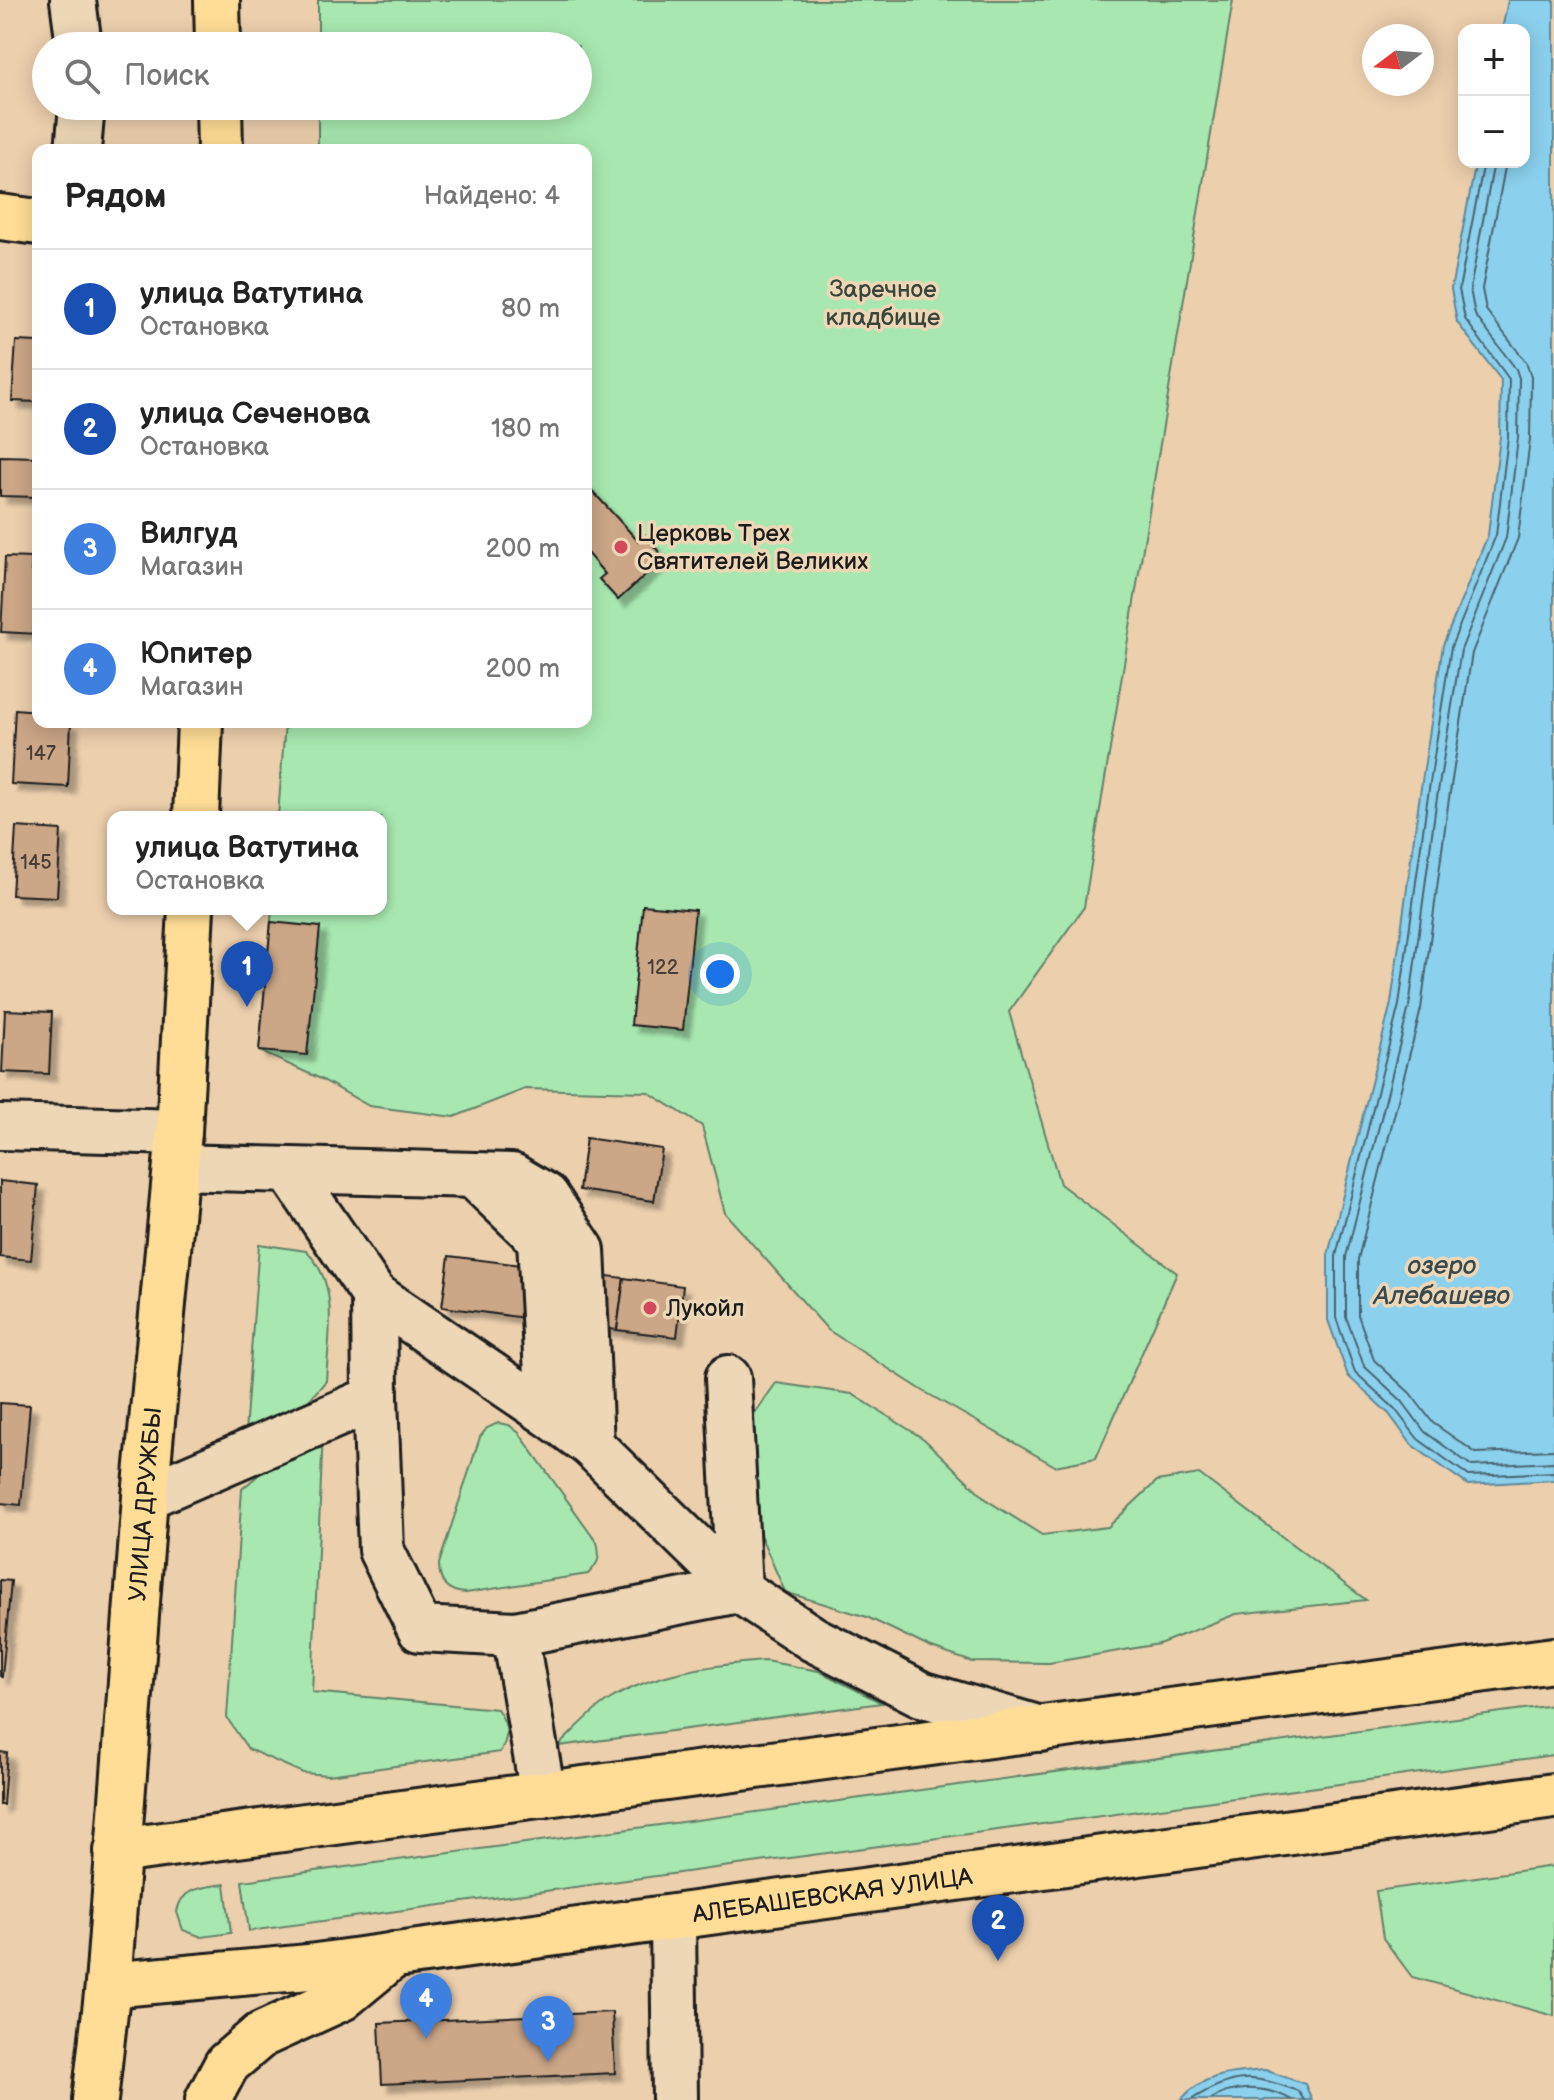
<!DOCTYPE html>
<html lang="ru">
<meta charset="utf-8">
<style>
:root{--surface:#fff;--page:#f2f2f2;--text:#222;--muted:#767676;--line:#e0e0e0;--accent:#d1495b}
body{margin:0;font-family:"Balsamiq Sans",sans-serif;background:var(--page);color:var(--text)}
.controls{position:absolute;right:24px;top:24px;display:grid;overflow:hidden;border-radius:16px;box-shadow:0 4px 20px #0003}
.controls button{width:72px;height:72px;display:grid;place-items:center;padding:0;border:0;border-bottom:2px solid var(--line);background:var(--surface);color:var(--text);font:40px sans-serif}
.compass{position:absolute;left:1362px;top:24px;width:72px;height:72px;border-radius:50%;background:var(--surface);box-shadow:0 4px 20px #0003;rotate:254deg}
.you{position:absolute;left:720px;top:974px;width:28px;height:28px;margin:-20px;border:6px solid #fff;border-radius:50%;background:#1a73e8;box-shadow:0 0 0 12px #1a73e833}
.badge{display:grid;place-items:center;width:52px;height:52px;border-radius:50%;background:var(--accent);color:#fff;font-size:26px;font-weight:700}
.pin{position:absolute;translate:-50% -66px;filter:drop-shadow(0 2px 4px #0008)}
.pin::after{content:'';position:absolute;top:42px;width:28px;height:24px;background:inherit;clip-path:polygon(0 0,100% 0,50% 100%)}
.popup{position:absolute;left:107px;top:811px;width:280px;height:104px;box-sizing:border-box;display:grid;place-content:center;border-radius:16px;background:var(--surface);filter:drop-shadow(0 2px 6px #0005);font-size:26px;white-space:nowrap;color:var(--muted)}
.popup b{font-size:30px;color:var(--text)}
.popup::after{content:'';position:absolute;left:50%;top:100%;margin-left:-16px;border:16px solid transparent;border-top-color:var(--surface)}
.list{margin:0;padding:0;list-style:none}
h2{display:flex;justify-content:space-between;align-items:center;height:104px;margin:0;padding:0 32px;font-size:34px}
h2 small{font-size:26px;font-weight:400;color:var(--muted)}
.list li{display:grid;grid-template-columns:52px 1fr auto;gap:24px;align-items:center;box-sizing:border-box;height:120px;padding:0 32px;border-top:2px solid var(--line)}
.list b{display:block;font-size:30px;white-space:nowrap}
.list p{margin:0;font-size:26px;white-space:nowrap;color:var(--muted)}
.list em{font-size:26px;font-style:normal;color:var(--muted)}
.icon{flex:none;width:44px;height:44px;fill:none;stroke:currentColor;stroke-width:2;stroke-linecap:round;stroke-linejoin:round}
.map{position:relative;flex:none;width:1554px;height:2100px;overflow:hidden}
.search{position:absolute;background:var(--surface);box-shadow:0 4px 20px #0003;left:32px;top:32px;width:560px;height:88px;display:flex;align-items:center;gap:20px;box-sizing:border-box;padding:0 28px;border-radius:44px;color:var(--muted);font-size:30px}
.panel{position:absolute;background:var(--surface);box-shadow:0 4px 20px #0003;left:32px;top:144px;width:560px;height:584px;border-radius:16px}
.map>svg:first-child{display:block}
</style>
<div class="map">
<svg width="1554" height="2100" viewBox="0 0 1554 2100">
<defs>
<filter id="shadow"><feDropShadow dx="7" dy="7" stdDeviation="2" flood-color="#0004"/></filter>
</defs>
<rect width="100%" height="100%" fill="#eccfad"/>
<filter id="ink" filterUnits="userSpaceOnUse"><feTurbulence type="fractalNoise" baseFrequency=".0125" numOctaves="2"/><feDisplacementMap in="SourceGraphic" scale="16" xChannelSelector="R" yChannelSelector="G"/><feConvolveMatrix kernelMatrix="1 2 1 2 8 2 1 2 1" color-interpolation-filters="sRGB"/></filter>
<g filter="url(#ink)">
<g fill="#a8e8b0" stroke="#628266" stroke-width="2">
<polygon points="318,0 1233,0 1084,907 1009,1012 1060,1184 1177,1273 1096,1458 1055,1466 925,1392 828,1330 725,1213 702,1126 648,1092 525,1089 454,1117 369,1106 321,1079 259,1051 272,909 381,909 381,817 278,817 285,722 586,722 586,150 318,150 318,106 578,106 578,46 318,46"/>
<path d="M 259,1244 L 306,1251 C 341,1284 328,1337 326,1381 L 301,1409 L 245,1433 Z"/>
<polygon points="776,1383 852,1394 924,1439 988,1501 1042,1535 1108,1527 1157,1481 1199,1474 1366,1600 1236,1614 1159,1644 1049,1663 972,1662 929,1647 867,1617 785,1592 755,1523 750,1420"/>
<path d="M 498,1423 L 509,1425 L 519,1433 L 597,1542 C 601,1557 599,1563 588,1574 L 466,1593 C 447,1592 439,1583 439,1564 L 480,1437 L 487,1428 Z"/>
<path d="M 310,1431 L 323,1431 L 312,1692 L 497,1709 C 508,1724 510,1736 500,1752 L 328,1775 L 303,1773 L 248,1749 L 227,1718 L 242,1489 Z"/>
<path d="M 765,1661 L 819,1671 L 882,1703 L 558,1746 C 574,1731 590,1712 609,1700 C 654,1672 713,1665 765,1661 Z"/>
<polygon points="1554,1705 1554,1755 249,1931 242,1881"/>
<polygon points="1554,1866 1554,2016 1412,1977 1383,1938 1376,1891"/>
<path d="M 225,1884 L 231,1933 L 202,1937 L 183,1930 L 177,1912 C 181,1887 204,1887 225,1884 Z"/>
</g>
<g fill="#8bd0ed" stroke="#5f8899" stroke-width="2">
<polygon points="1508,0 1554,0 1554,1480 1468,1485 1412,1445 1389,1414 1348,1376 1328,1320 1328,1255 1391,1003 1419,801 1443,645 1488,535 1500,437 1501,380 1457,322 1451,289 1476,162 1524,162 1524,30 1502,30"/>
<path d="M 1265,2070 L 1305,2084 L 1312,2100 L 1181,2100 C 1202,2073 1234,2073 1265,2070 Z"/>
</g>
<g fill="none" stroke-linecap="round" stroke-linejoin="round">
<g stroke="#486470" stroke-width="2">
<polyline points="1484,162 1459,289 1465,319 1509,379 1508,437 1496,535 1451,647 1427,802 1399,1005 1336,1256 1336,1318 1355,1372 1395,1409 1418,1439 1469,1476 1554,1472"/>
<polyline points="1494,162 1470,289 1475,315 1516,369 1519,378 1518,438 1506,538 1461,650 1436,804 1409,1007 1346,1257 1346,1317 1364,1366 1402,1401 1425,1432 1472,1466 1554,1462"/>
<polyline points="1506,162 1482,289 1486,310 1526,362 1531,377 1530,439 1518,538 1472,653 1448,805 1421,1009 1358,1259 1358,1315 1374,1360 1410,1393 1433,1423 1476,1453 1554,1450"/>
<path d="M 1191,2100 C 1233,2073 1253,2074 1298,2091 L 1304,2100"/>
<path d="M 1210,2100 C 1235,2084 1267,2086 1292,2100"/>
</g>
</g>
<g fill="#cba687" stroke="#1c1c1c" stroke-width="2" filter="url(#shadow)">
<polygon points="16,341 38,342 38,402 12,401"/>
<polygon points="0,456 38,457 38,497 0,496"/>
<polygon points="586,484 638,541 645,535 664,558 618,600 599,579 605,574 586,552"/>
<polygon points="5,557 32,558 31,571 38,572 38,634 1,632"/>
<polygon points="15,709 38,711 38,722 71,722 68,787 11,784"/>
<polygon points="16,827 61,830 57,897 12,895"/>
<polygon points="643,905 695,910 683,1030 631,1025"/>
<polygon points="271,922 320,927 307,1055 259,1051"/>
<polygon points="5,1010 52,1012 49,1074 2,1072"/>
<polygon points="586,1138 662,1149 654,1201 579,1190"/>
<polygon points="0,1181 38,1185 31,1260 0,1257"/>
<polygon points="449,1256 624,1278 617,1330 442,1307"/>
<polygon points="624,1278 683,1286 677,1337 617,1330"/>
<polygon points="0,1403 30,1405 21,1505 0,1503"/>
<polygon points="0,1580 11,1581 2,1677 0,1676"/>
<polygon points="0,1752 7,1753 3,1805 0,1805"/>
<polygon points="612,2012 615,2073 382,2084 379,2023"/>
</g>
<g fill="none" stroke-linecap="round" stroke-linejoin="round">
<defs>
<g id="minor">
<polyline points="73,0 79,46"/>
<polyline points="78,150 82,106"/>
<polyline points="0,1127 179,1132"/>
<polyline points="176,1167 512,1176 546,1196 582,1250 591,1445"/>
<polyline points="289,1170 374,1295 375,1398 381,1550 420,1629 515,1634 739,1590 728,1378"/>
<polyline points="475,1177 540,1239 549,1414"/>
<polyline points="374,1295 549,1414 591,1445 739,1590 813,1639 921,1694 1041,1729"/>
<polyline points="145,1497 375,1398"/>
<polyline points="515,1634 543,1795"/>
<polyline points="673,1918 675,2100"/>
</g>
<g id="major">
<polyline points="217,0 218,46"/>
<polyline points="219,106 220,150"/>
<polyline points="0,217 38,222"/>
<polyline points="196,817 200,722"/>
<polyline points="117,1851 1554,1660"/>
<path id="s1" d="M 108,1985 L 309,1967 L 1554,1796"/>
<path id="s2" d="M 95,2100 L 108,1985 L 145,1497 L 179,1132 L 191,909"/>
<polyline points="208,2100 227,2064 261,2035 342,1998 394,1955"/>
</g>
</defs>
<use href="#minor" stroke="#1c1c1c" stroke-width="50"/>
<use href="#major" stroke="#1c1c1c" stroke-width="50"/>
<use href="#minor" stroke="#edd7b6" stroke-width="44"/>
<use href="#major" stroke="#ffdd96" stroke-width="44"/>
</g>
</g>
<g fill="#d1495b" stroke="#edd7b6" stroke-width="3">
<circle cx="621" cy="547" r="8"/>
<circle cx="650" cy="1308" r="8"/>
</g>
<g text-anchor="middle" stroke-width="7" stroke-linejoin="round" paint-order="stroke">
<g font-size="20" fill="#483e37">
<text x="41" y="760">147</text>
<text x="36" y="869">145</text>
<text x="663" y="974">122</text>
</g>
<g font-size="24" fill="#38453a" stroke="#edd7b6">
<text x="883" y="297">Заречное<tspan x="883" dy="28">кладбище</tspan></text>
</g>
<g font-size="24" fill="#1c1c1c" stroke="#edd7b6" text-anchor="start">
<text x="637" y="541">Церковь Трех<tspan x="637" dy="28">Святителей Великих</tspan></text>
<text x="666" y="1316">Лукойл</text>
</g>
<g font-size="24" fill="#1c1c1c" stroke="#edd7b6">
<text dy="8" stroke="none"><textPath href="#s2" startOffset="598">УЛИЦА ДРУЖБЫ</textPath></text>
<text dy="8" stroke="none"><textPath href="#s1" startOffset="730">АЛЕБАШЕВСКАЯ УЛИЦА</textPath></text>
</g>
<g font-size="26" font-style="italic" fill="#384950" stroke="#edd7b6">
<text x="1442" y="1274">озеро<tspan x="1442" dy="30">Алебашево</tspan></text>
</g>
</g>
</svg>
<div class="controls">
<button>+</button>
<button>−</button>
</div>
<svg class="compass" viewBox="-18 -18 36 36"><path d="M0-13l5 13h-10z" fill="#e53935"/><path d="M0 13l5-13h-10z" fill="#767676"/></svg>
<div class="you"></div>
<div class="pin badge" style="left:247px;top:1007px;background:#1a4fb4">1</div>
<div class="popup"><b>улица Ватутина</b>Остановка</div>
<div class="pin badge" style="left:998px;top:1961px;background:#1a4fb4">2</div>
<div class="pin badge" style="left:548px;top:2062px;background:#3f7fe0">3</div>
<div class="pin badge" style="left:426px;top:2039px;background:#3f7fe0">4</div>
<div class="search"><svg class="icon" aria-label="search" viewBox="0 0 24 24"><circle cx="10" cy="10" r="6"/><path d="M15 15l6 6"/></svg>Поиск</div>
<section class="panel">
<h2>Рядом<small>Найдено: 4</small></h2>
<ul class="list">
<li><span class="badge" style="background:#1a4fb4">1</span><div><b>улица Ватутина</b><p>Остановка</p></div><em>80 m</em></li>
<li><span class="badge" style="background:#1a4fb4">2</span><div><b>улица Сеченова</b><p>Остановка</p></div><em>180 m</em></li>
<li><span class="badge" style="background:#3f7fe0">3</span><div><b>Вилгуд</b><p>Магазин</p></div><em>200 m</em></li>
<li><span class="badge" style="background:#3f7fe0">4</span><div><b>Юпитер</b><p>Магазин</p></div><em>200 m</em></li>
</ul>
</section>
</div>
